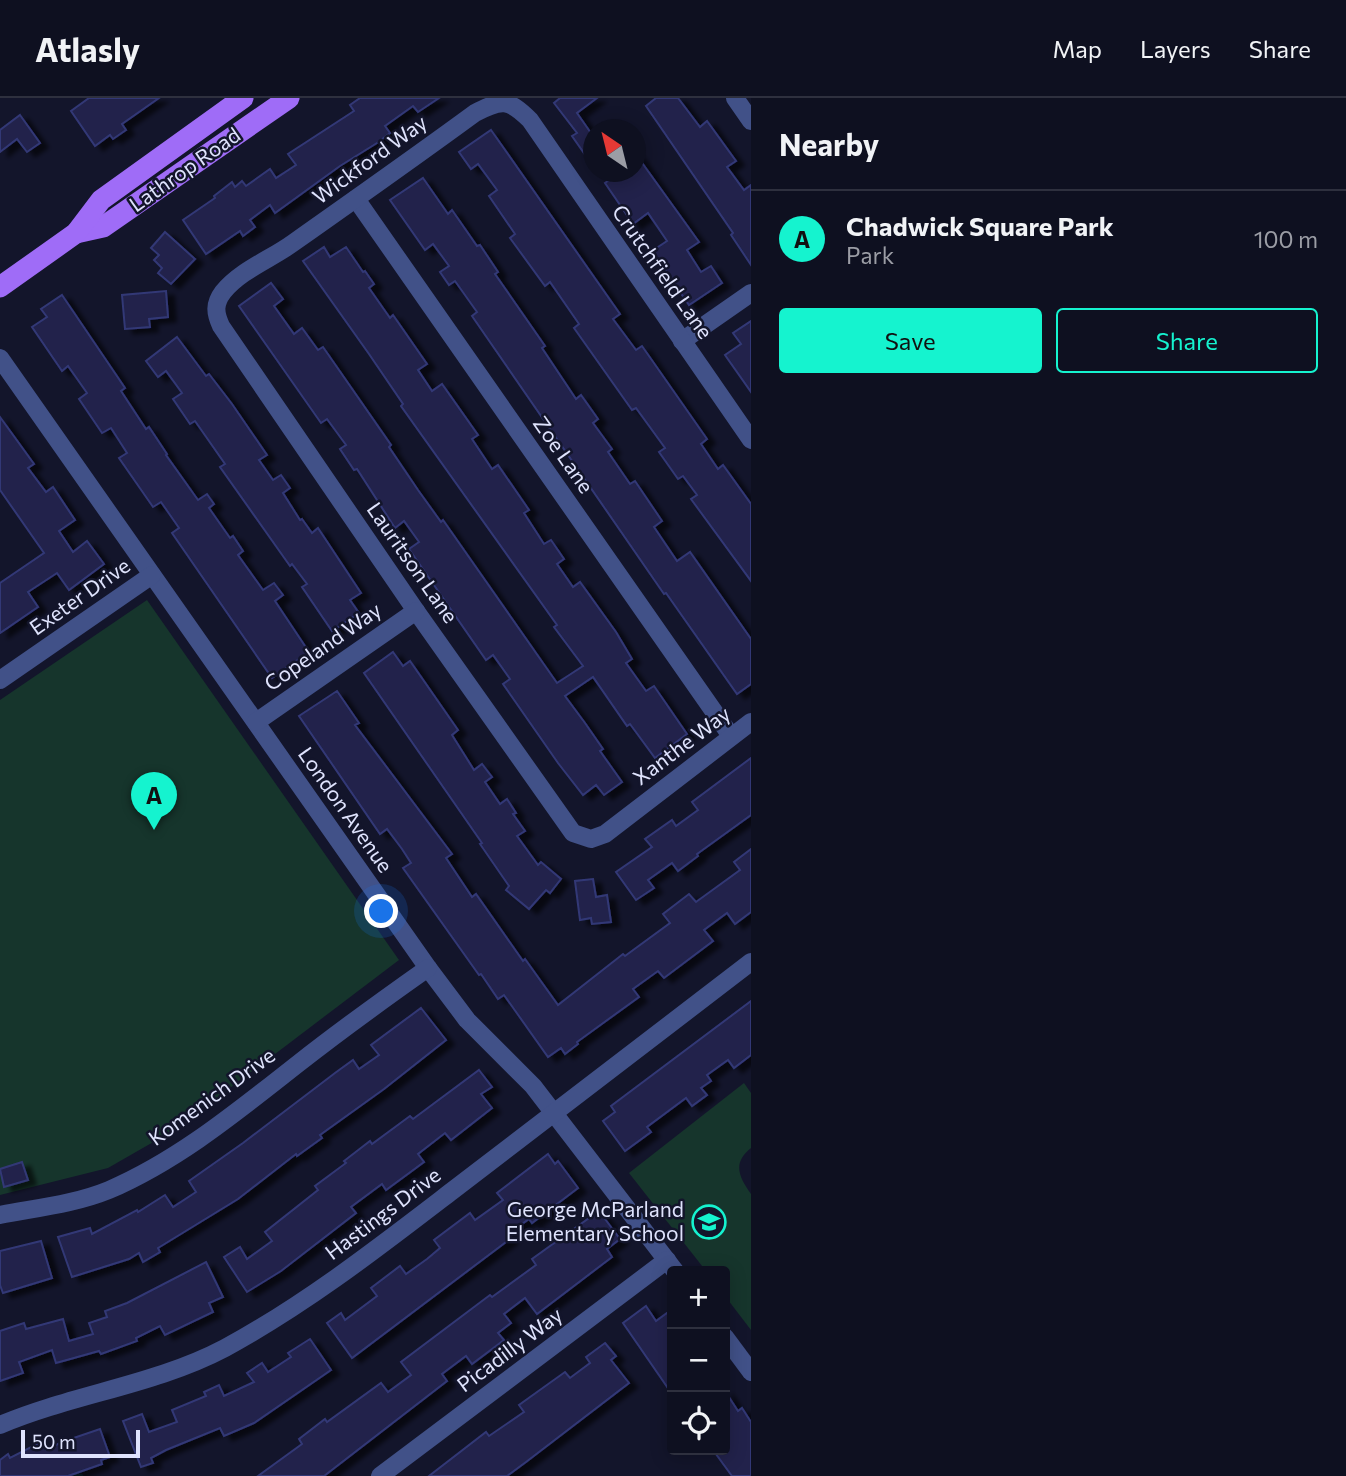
<!DOCTYPE html>
<meta charset="utf-8">
<style>
:root{--surface:#0e1020;--page:#171929;--text:#f1f3f6;--muted:#9b9da5;--line:#2e303e;--accent:#15f3cf}
body{margin:0;font-family:Commissioner,sans-serif;background:var(--page);color:var(--text)}
.controls{position:absolute;right:21px;bottom:21px;display:grid;overflow:hidden;border-radius:7px;box-shadow:0 4px 18px #0003}
.controls button{width:63px;height:63px;display:grid;place-items:center;padding:0;border:0;border-bottom:2px solid var(--line);background:var(--surface);color:var(--text);font:35px sans-serif}
.compass{position:absolute;left:583px;top:21px;width:63px;height:63px;border-radius:50%;background:var(--surface);box-shadow:0 4px 18px #0003;rotate:325deg}
.scale{position:absolute;left:21px;bottom:18px;width:119px;box-sizing:border-box;padding-left:7px;border:4px solid #dfe3fd;border-top:0;font-size:19px;line-height:24px;white-space:nowrap;color:#dfe3fd;-webkit-text-stroke:5px #13152b;paint-order:stroke}
.you{position:absolute;left:382px;top:814px;width:24px;height:24px;margin:-18px;border:5px solid #fff;border-radius:50%;background:#1a73e8;box-shadow:0 0 0 10px #1a73e833}
.badge{display:grid;place-items:center;width:46px;height:46px;border-radius:50%;background:var(--accent);color:#111;font-size:23px;font-weight:700}
.pin{position:absolute;translate:-50% -58px;filter:drop-shadow(0 2px 4px #0008)}
.pin::after{content:'';position:absolute;top:37px;width:24px;height:21px;background:inherit;clip-path:polygon(0 0,100% 0,50% 100%)}
.list{margin:0;padding:0;list-style:none}
h2{display:flex;justify-content:space-between;align-items:center;height:91px;margin:0;padding:0 28px;font-size:30px}
h2 small{font-size:23px;font-weight:400;color:var(--muted)}
.list li{display:grid;grid-template-columns:46px 1fr auto;gap:21px;align-items:center;box-sizing:border-box;height:98px;padding:0 28px;border-top:2px solid var(--line)}
.list b{display:block;font-size:26px;white-space:nowrap}
.list p{margin:0;font-size:23px;white-space:nowrap;color:var(--muted)}
.list em{font-size:23px;font-style:normal;color:var(--muted)}
.actions{display:flex;gap:14px;padding:21px 28px}
.actions a{flex:1;padding:16px 0;border:2px solid var(--accent);border-radius:7px;text-align:center;font-size:24px;color:var(--accent)}
.actions .main{background:var(--accent);color:#111}
.icon{flex:none;width:38px;height:38px;fill:none;stroke:currentColor;stroke-width:2;stroke-linecap:round;stroke-linejoin:round}
.map{position:relative;flex:none;width:751px;height:1378px;overflow:hidden}
header{display:flex;align-items:center;gap:42px;box-sizing:border-box;height:98px;padding:0 35px;background:var(--surface);border-bottom:2px solid var(--line)}
header strong{font-size:33px}
nav{display:flex;gap:38px;margin-inline-start:auto;font-size:24px}
main{display:flex}
aside{flex:1;background:var(--surface)}
.map>svg:first-child{display:block}
</style>
<header>
<strong>Atlasly</strong>
<nav><a>Map</a><a>Layers</a><a>Share</a></nav>
</header>
<main>
<div class="map">
<svg width="751" height="1378" viewBox="0 0 751 1378">
<defs>
<filter id="shadow"><feDropShadow dx="8" dy="4.5" stdDeviation="2" flood-color="#0009"/></filter>
</defs>
<rect width="100%" height="100%" fill="#13152b"/>
<g fill="#16352c">
<polygon points="147,502 399,862 176,1031 108,1070 0,1097 0,602"/>
<path d="M 744,985 L 751,995 L 751,1050 C 732,1065 739,1079 751,1096 L 751,1232 L 725,1198 L 725,1173 L 706,1173 L 629,1075 Z"/>
</g>
<g fill="none" stroke-linecap="round" stroke-linejoin="round">
<polyline stroke="#0e3349" stroke-width="4.5" points="68,1376 81,1378"/>
</g>
<g fill="#20234b" stroke="#333876" stroke-width="2" filter="url(#shadow)">
<polygon points="89,0 159,0 122,26 126,32 113,41 110,37 95,48 71,13"/>
<polygon points="360,0 439,0 418,14 413,8 385,28 390,35 377,45 340,68 275,115 270,107 250,122 255,129 243,138 240,133 206,156 183,122 215,100 214,98 232,84 235,89 242,83 246,88 270,71 276,80 296,67 288,56 354,13 350,7"/>
<polygon points="560,0 597,0 577,15 593,38 593,68 572,38 577,35 554,5"/>
<polygon points="656,0 678,0 700,29 707,23 736,63 727,69 744,92 751,87 751,167 731,137 733,135 646,8"/>
<polygon points="20,17 40,45 27,54 17,41 0,54 0,32"/>
<polygon points="491,32 620,216 613,221 636,252 642,248 707,341 701,346 718,371 723,367 751,406 751,483 691,401 697,397 683,378 678,381 659,354 665,350 636,310 632,312 574,230 579,226 550,184 545,188 510,140 515,136 489,98 497,92 478,66 471,71 459,54"/>
<polygon points="635,55 699,144 687,152 701,174 711,168 722,185 689,207 652,153 667,143 648,115 633,126 605,85 621,74 635,74"/>
<polygon points="423,80 448,116 452,112 477,148 480,147 498,174 495,176 545,248 542,250 576,301 581,297 598,321 593,325 612,351 608,354 630,386 635,383 662,423 654,429 677,463 690,454 751,541 751,586 737,596 666,495 664,496 472,218 477,214 455,183 449,187 440,174 449,168 433,146 425,152 390,102"/>
<polygon points="165,134 195,161 171,186 158,175 162,170 154,162 159,157 151,150"/>
<polygon points="324,149 330,159 346,149 363,174 365,173 374,186 369,190 390,220 393,217 427,266 418,272 432,293 442,286 478,337 472,341 492,371 498,367 529,412 524,415 544,446 551,442 564,461 557,466 573,489 580,484 616,534 632,561 626,565 646,593 654,588 687,636 655,660 630,626 627,628 593,579 565,598 585,625 603,651 600,653 622,684 604,697 596,687 583,697 558,665 503,586 510,581 493,557 486,562 409,451 419,444 404,423 395,430 357,371 354,372 340,351 346,347 327,321 321,325 239,208 271,185 283,201 274,208 294,236 302,230 318,252 323,249 391,347 389,349 418,392 441,424 443,422 557,585 583,568 554,529 557,527 401,308 403,306 369,256 303,163"/>
<polygon points="166,193 168,219 149,221 150,229 125,231 122,197"/>
<polygon points="62,197 125,290 121,293 146,331 149,329 167,356 166,357 198,402 207,396 214,406 209,410 230,440 233,438 243,453 238,457 263,492 274,485 283,497 275,503 309,554 272,580 172,435 179,430 161,404 153,409 119,360 127,355 111,330 102,335 79,301 87,295 68,268 62,273 32,229 47,219 41,211"/>
<polygon points="751,223 751,294 725,257 741,246 733,235"/>
<polygon points="177,239 206,278 209,276 232,306 267,357 259,362 273,382 281,377 290,390 283,395 300,422 302,421 312,435 318,430 361,495 350,502 359,515 332,533 302,489 307,486 292,466 290,468 220,369 225,366 195,323 190,326 173,301 182,295 166,273 158,279 146,263"/>
<polygon points="0,319 34,366 28,370 46,394 53,389 75,422 59,433 73,454 87,443 104,466 69,492 57,475 28,494 38,509 0,535 0,485 44,455 0,392"/>
<polygon points="393,554 403,568 410,563 458,632 452,637 474,672 482,666 492,679 485,684 500,706 507,701 516,715 513,716 525,733 517,738 538,767 541,764 561,781 550,795 546,792 529,811 506,792 509,788 480,746 482,745 364,575"/>
<polygon points="337,593 359,625 355,627 452,756 446,760 472,799 476,796 523,863 525,861 558,907 623,856 625,858 670,825 663,816 689,796 696,804 740,772 734,764 751,751 751,814 735,826 727,815 704,832 713,843 664,880 658,873 633,891 639,899 577,944 578,946 565,956 561,950 548,959 504,897 498,901 481,876 479,877 403,770 411,765 402,751 387,731 380,736 299,618"/>
<polygon points="751,660 751,717 697,756 698,758 678,773 672,765 648,782 654,790 636,802 616,774 652,749 645,741 672,722 676,728 698,712 692,704"/>
<polygon points="593,781 596,799 607,797 611,824 592,826 591,820 580,822 575,783"/>
<polygon points="751,903 751,957 734,970 728,962 707,977 711,983 701,990 707,997 692,1008 686,1000 647,1029 651,1034 625,1053 603,1023 615,1014 611,1008"/>
<polygon points="421,910 446,942 384,991 320,1037 322,1040 297,1058 296,1056 238,1101 158,1150 160,1154 143,1164 139,1155 129,1161 72,1179 58,1139 90,1130 92,1136 137,1112 138,1114 165,1097 173,1109 196,1094 189,1083 243,1045 335,975 353,962 359,971 379,957 371,947"/>
<polygon points="479,972 492,989 481,996 492,1010 451,1042 445,1035 418,1056 424,1064 386,1092 382,1086 351,1109 356,1115 281,1173 247,1194 224,1159 240,1149 247,1161 272,1143 265,1134 318,1092 315,1088 346,1065 344,1063 370,1043 372,1046 410,1018 413,1021"/>
<polygon points="548,1056 555,1066 558,1063 578,1090 532,1125 529,1121 507,1137 510,1141 352,1260 327,1225 341,1215 345,1222 377,1198 371,1190 400,1168 406,1176 427,1161 440,1150 434,1142 470,1115 475,1122 503,1102 497,1095"/>
<polygon points="22,1064 28,1082 4,1089 0,1071"/>
<polygon points="599,1113 620,1141 607,1151 612,1159 537,1216 525,1200 504,1216 511,1225 498,1235 504,1242 472,1266 466,1258 442,1276 447,1283 324,1378 258,1378 302,1346 299,1341 325,1321 327,1324 381,1285 388,1294 411,1277 401,1264 490,1197 492,1199 536,1167 532,1161"/>
<polygon points="41,1143 52,1180 3,1195 0,1187 0,1153"/>
<polygon points="206,1164 223,1199 209,1205 213,1214 165,1237 160,1228 136,1240 137,1243 101,1256 99,1253 56,1265 52,1252 19,1264 23,1275 0,1283 0,1233 24,1225 26,1231 63,1221 69,1243 93,1236 89,1225 107,1219 105,1213 127,1205"/>
<polygon points="646,1208 656,1223 667,1215 672,1222 672,1296 623,1225"/>
<polygon points="310,1241 331,1272 254,1325 224,1338 220,1330 166,1352 151,1360 153,1365 141,1369 123,1323 142,1316 149,1334 177,1324 172,1312 206,1298 204,1294 219,1287 224,1298 254,1284 247,1275 262,1265 268,1274 291,1259 288,1255"/>
<polygon points="605,1245 616,1258 611,1262 629,1285 526,1364 507,1378 429,1378 486,1334 489,1338 524,1314 519,1307 565,1274 570,1280 590,1265 586,1259"/>
<polygon points="725,1293 738,1313 742,1310 751,1324 751,1378 732,1378 713,1352 725,1352"/>
<polygon points="100,1331 110,1359 101,1362 102,1366 68,1378 0,1378 0,1362 8,1356 10,1360 41,1344 46,1352 62,1344"/>
</g>
<g fill="none" stroke-linecap="round" stroke-linejoin="round">
<g stroke="#415188" stroke-width="18">
<polyline points="735,0 751,23"/>
<polyline points="356,101 731,638"/>
<polyline points="682,243 751,195"/>
<polyline points="0,260 428,870 467,922 533,988 675,1173"/>
<path d="M 751,342 L 530,22 C 509,1 502,1 475,15 C 415,59 354,102 293,145 C 271,161 241,172 223,194 C 214,206 215,215 221,228 L 416,513 L 573,735 L 591,741 L 605,736 L 751,624"/>
<polyline points="0,582 152,477"/>
<polyline points="256,624 416,513"/>
<path d="M 0,1117 C 36,1110 75,1106 109,1092 C 179,1062 239,1012 299,965 C 341,932 384,901 428,870"/>
<polyline points="725,1239 751,1274"/>
<path d="M 0,1327 C 73,1296 155,1287 225,1250 C 306,1206 379,1149 452,1093 C 552,1017 652,941 751,864"/>
<polyline points="380,1378 667,1162"/>
</g>
<g stroke="#9f6cf7" stroke-width="21">
<polyline points="76,135 103,129 289,0"/>
<polyline points="0,189 76,135 101,102 243,0"/>
</g>
</g>
<defs>
<symbol id="school-ring" viewBox="-11 -11 22 22"><circle r="9.5" fill="#13152b" stroke="#15f3cf" stroke-width="1.5"/><path d="M0-5L7-2L0 1L-7-2ZM-4 1L0 2.5L4 1V4Q0 6-4 4Z" fill="#15f3cf"/></symbol>
</defs>
<g fill-rule="evenodd">
<use href="#school-ring" x="690" y="1105" width="38" height="38"/>
</g>
<g text-anchor="middle" stroke-width="5" stroke-linejoin="round" paint-order="stroke">
<g font-size="21" fill="#dfe3fd" stroke="#13152b">
<text transform="translate(370 62) rotate(-36)" y="7">Wickford Way</text>
<text transform="translate(185 72) rotate(-35)" y="7">Lathrop Road</text>
<text transform="translate(662 174) rotate(55)" y="7">Crutchfield Lane</text>
<text transform="translate(563 357) rotate(55)" y="7">Zoe Lane</text>
<text transform="translate(412 465) rotate(55)" y="7">Lauritson Lane</text>
<text transform="translate(80 499) rotate(-35)" y="7">Exeter Drive</text>
<text transform="translate(323 549) rotate(-35)" y="7">Copeland Way</text>
<text transform="translate(682 648) rotate(-37)" y="7">Xanthe Way</text>
<text transform="translate(345 712) rotate(55)" y="7">London Avenue</text>
<text transform="translate(212 999) rotate(-36)" y="7">Komenich Drive</text>
<text transform="translate(383 1116) rotate(-37)" y="7">Hastings Drive</text>
<text transform="translate(510 1252) rotate(-37)" y="7">Picadilly Way</text>
</g>
<g font-size="21" fill="#dfe3fd" stroke="#13152b" text-anchor="end">
<text x="684" y="1119">George McParland<tspan x="684" dy="24">Elementary School</tspan></text>
</g>
</g>
</svg>
<div class="controls">
<button>+</button>
<button>−</button>
<button><svg class="icon" aria-label="locate" viewBox="0 0 24 24"><circle cx="12" cy="12" r="6"/><path d="M12 2v4M12 18v4M2 12h4M18 12h4"/></svg></button>
</div>
<svg class="compass" viewBox="-18 -18 36 36"><path d="M0-13l5 13h-10z" fill="#e53935"/><path d="M0 13l5-13h-10z" fill="#9b9da5"/></svg>
<div class="scale">50 m</div>
<div class="you"></div>
<div class="pin badge" style="left:154px;top:732px">A</div>
</div>
<aside>
<h2>Nearby<small></small></h2>
<ul class="list">
<li><span class="badge">A</span><div><b>Chadwick Square Park</b><p>Park</p></div><em>100 m</em></li>
</ul>
<div class="actions"><a class="main">Save</a><a>Share</a></div>
</aside>
</main>
